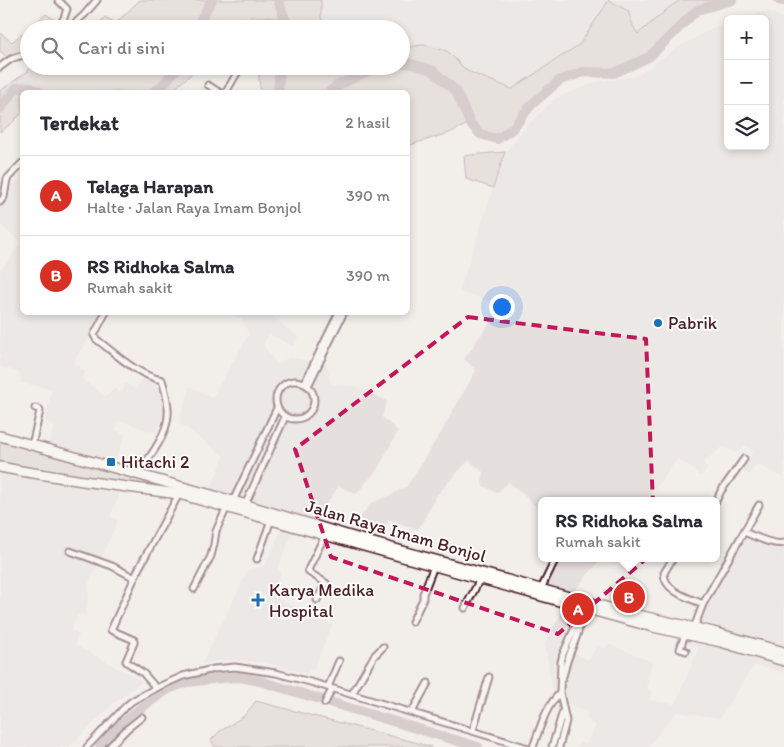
<!DOCTYPE html>
<html lang="id">
<meta charset="utf-8">
<style>
:root{--surface:#fff;--page:#f2f2f3;--text:#2b2b33;--muted:#7c7c81;--line:#e1e1e2;--accent:#d93025}
body{margin:0;font-family:Itim,sans-serif;background:var(--page);color:var(--text)}
.controls{position:absolute;right:15px;top:15px;display:grid;overflow:hidden;border-radius:8px;box-shadow:0 2px 8px #0003}
.controls button{width:45px;height:45px;display:grid;place-items:center;padding:0;border:0;border-bottom:1px solid var(--line);background:var(--surface);color:var(--text);font:25px sans-serif}
.you{position:absolute;left:501px;top:306px;width:18px;height:18px;margin:-12px;border:4px solid #fff;border-radius:50%;background:#1a73e8;box-shadow:0 0 0 8px #1a73e833}
.badge{display:grid;place-items:center;width:32px;height:32px;border-radius:50%;background:var(--accent);color:#fff;font-size:16px;font-weight:700}
.pin{position:absolute;translate:-50% -50%;border:2px solid #fff;box-shadow:0 1px 5px #0006}
.popup{position:absolute;left:538px;top:497px;width:182px;height:65px;box-sizing:border-box;display:grid;place-content:center;border-radius:8px;background:var(--surface);filter:drop-shadow(0 1px 4px #0005);font-size:16px;white-space:nowrap;color:var(--muted)}
.popup b{font-size:19px;color:var(--text)}
.popup::after{content:'';position:absolute;left:50%;top:100%;margin-left:-10px;border:10px solid transparent;border-top-color:var(--surface)}
.list{margin:0;padding:0;list-style:none}
h2{display:flex;justify-content:space-between;align-items:center;height:65px;margin:0;padding:0 20px;font-size:21px}
h2 small{font-size:16px;font-weight:400;color:var(--muted)}
.list li{display:grid;grid-template-columns:32px 1fr auto;gap:15px;align-items:center;box-sizing:border-box;height:80px;padding:0 20px;border-top:1px solid var(--line)}
.list b{display:block;font-size:19px;white-space:nowrap}
.list p{margin:0;font-size:16px;white-space:nowrap;color:var(--muted)}
.list em{font-size:16px;font-style:normal;color:var(--muted)}
.icon{flex:none;width:28px;height:28px;fill:none;stroke:currentColor;stroke-width:2;stroke-linecap:round;stroke-linejoin:round}
.map{position:relative;flex:none;width:784px;height:747px;overflow:hidden}
.search{position:absolute;background:var(--surface);box-shadow:0 2px 8px #0003;left:20px;top:20px;width:390px;height:55px;display:flex;align-items:center;gap:12px;box-sizing:border-box;padding:0 18px;border-radius:28px;color:var(--muted);font-size:19px}
.panel{position:absolute;background:var(--surface);box-shadow:0 2px 8px #0003;left:20px;top:90px;width:390px;height:225px;border-radius:8px}
.map>svg:first-child{display:block}
</style>
<div class="map">
<svg width="784" height="747" viewBox="0 0 784 747">
<rect width="100%" height="100%" fill="#f2efeb"/>
<filter id="ink" filterUnits="userSpaceOnUse"><feTurbulence type="fractalNoise" baseFrequency=".02" numOctaves="2"/><feDisplacementMap in="SourceGraphic" scale="10" xChannelSelector="R" yChannelSelector="G"/><feConvolveMatrix kernelMatrix="1 2 1 2 8 2 1 2 1" color-interpolation-filters="sRGB"/></filter>
<g filter="url(#ink)">
<g fill="#e5dfdd">
<polygon points="321,0 609,0 580,44 512,89 467,71 447,51 423,45 401,48 401,29 325,29 321,18"/>
<polygon points="611,0 681,0 671,6 638,35 633,26 628,11"/>
<polygon points="769,11 784,19 784,478 757,464 749,475 739,469 753,452 745,445 737,453 722,447 703,463 708,469 700,476 688,465 677,459 646,501 542,501 541,511 509,482 497,493 482,485 483,472 469,460 437,495 418,530 389,519 379,541 351,530 371,503 391,495 407,486 440,434 476,370 464,359 491,321 495,302 459,292 505,152 528,125 556,98 596,82 637,76 678,47 728,20 728,146 765,146 765,19 729,19"/>
<polygon points="22,175 22,312 108,313 73,361 85,372 82,379 106,397 113,388 122,393 125,383 136,390 141,379 156,384 162,396 163,415 156,433 118,420 116,430 126,435 114,462 61,446 48,444 55,426 45,421 52,389 21,383 20,373 0,366 0,271 21,243 0,225 0,205 4,202 7,192"/>
<polygon points="273,312 272,316 298,337 293,346 269,334 263,345 278,365 288,357 327,364 331,384 357,387 387,401 382,417 398,431 377,470 356,494 339,486 314,521 210,491 224,456 179,423 190,386 212,398 249,334 242,319 227,313"/>
<polygon points="0,473 120,493 110,517 118,521 88,585 88,604 85,615 78,614 71,630 79,635 75,645 142,681 113,704 69,747 0,747"/>
<polygon points="283,526 294,531 277,569 281,573 271,596 329,623 329,624 332,625 313,671 309,669 308,674 262,662 225,660 202,664 248,570 265,566"/>
<polygon points="739,533 780,548 784,542 784,673 754,665 720,718 676,712 648,747 578,747 579,742 586,744 596,726 587,720 587,712 566,703 552,689 545,643 562,611 587,618 572,651 589,660 597,645 605,649 609,644 652,662 647,686 651,691 650,700 675,704 699,647 683,643 700,607"/>
<polygon points="553,558 602,558 573,592 538,583"/>
</g>
<g fill="#d9d0cf" stroke="#92787d">
<path d="M 140,0 L 321,0 L 321,18 L 325,29 L 284,29 L 285,19 C 263,17 243,12 225,29 L 94,29 L 105,17 L 116,23 Z"/>
<polygon points="609,0 628,11 633,26 638,34 671,6 681,0 732,0 697,10 649,57 614,73 584,72 560,80 532,104 512,129 497,139 480,134 470,123 449,133 410,145 408,148 408,92 261,92 259,80 259,66 401,66 401,48 423,45 447,51 467,71 512,89 580,44"/>
<polygon points="46,14 58,22 56,29 29,29 29,65 15,52 8,58 0,51 0,33 12,42"/>
<polygon points="31,66 200,66 171,92 22,92 22,113 12,123 0,132 0,91 28,71"/>
<polygon points="505,152 493,188 466,179 464,156 480,154"/>
<polygon points="0,436 137,474 227,507 0,467"/>
<polygon points="256,701 414,742 432,747 215,747 211,740 219,732 244,716"/>
</g>
<g fill="none" stroke-linecap="round" stroke-linejoin="round">
<g stroke="#b7a5a6" stroke-width="10">
<polyline points="278,0 285,19 284,29"/>
<polyline points="779,0 784,1"/>
<polyline points="195,29 212,0"/>
<polyline points="401,64 408,63 432,70 456,91 470,123 480,134 497,139 512,129 532,104 560,80 584,72 614,73 649,57 697,10 732,0"/>
<polyline points="153,92 161,87 179,66"/>
<polyline points="279,92 278,91 280,66"/>
<polyline points="329,92 337,86 372,69 390,66"/>
<polyline points="0,109 16,88 29,87 40,92"/>
<polyline points="100,747 116,729 142,707 168,689 187,682 220,678 240,677 260,681 478,747"/>
</g>
<defs>
<g id="minor">
<polyline points="58,0 67,9 64,18 58,29"/>
<polyline points="75,23 84,15 97,0"/>
<polyline points="228,66 237,73"/>
<polyline points="0,67 11,59 29,53"/>
<polyline points="208,85 219,92"/>
<polyline points="226,92 237,73 242,66"/>
<polyline points="0,202 4,197 7,179 22,163"/>
<path d="M 106,312 L 94,335 L 96,339 C 116,354 137,375 162,380 C 165,390 169,404 168,415 C 167,436 149,458 137,474"/>
<circle cx="295" cy="400" r="19"/>
<polyline points="304,384 339,312"/>
<polyline points="308,386 344,312"/>
<polyline points="32,445 40,411 39,409 35,408"/>
<polyline points="233,501 277,408"/>
<polyline points="716,501 721,491 744,459"/>
<polyline points="245,505 285,417"/>
<path d="M 744,532 C 754,536 774,546 784,543"/>
<polyline points="70,551 112,566 135,578"/>
<path d="M 673,558 L 664,573 C 664,592 690,598 703,604"/>
<polyline points="257,559 271,520"/>
<polyline points="194,589 211,556 214,544 216,531 227,507"/>
<polyline points="541,589 556,558"/>
<polyline points="317,600 326,583 310,573 308,570 325,535"/>
<polyline points="465,608 480,579"/>
<polyline points="412,622 423,599 423,594 434,566"/>
<polyline points="694,628 703,604 759,505"/>
<polyline points="685,634 680,649 686,651"/>
<path d="M 562,679 C 565,671 566,663 569,656 C 573,644 580,633 580,621"/>
<polyline points="328,687 339,661"/>
<polyline points="156,688 143,673 128,663 126,661 134,643 134,640 111,630 139,568 179,494"/>
<polyline points="352,694 374,656 383,647"/>
<polyline points="325,703 332,689"/>
<polyline points="412,712 428,683"/>
<polyline points="473,730 489,677"/>
<polyline points="87,747 125,707 132,701 156,688 183,676 214,669 235,667 276,673 314,683 525,747"/>
<polyline points="109,747 128,728 142,717"/>
<path d="M 533,747 C 540,729 545,707 560,693"/>
<polyline points="552,747 563,711"/>
<polyline points="559,747 566,721 560,693 561,662 563,654 576,625 580,620 584,608"/>
</g>
<g id="trunk">
<polyline points="0,436 233,501 370,542 620,611 713,632 784,652"/>
<polyline points="0,467 21,471 83,481 179,494 584,608 653,627 721,642 784,661"/>
</g>
</defs>
<use href="#minor" stroke="#4a1f2b" stroke-width="9"/>
<use href="#trunk" stroke="#4a1f2b" stroke-width="12"/>
<use href="#minor" stroke="#fdfcf7" stroke-width="5"/>
<use href="#trunk" stroke="#fdfcf7" stroke-width="9"/>
</g>
</g>
<path d="M0 0H784V747H0ZM 468,317 L 646,339 L 655,551 L 558,634 L 331,557 L 295,449 Z" fill="#f2efeb" fill-opacity=".55" fill-rule="evenodd"/>
<path fill="none" stroke="#c2185b" stroke-width="4" stroke-dasharray="10 6" stroke-linejoin="round" d="M 468,317 L 646,339 L 655,551 L 558,634 L 331,557 L 295,449 Z"/>
<g fill="#1f6fb2" stroke="#fdfcf7" stroke-width="2">
<circle cx="658" cy="323" r="5"/>
<rect x="106" y="457" width="10" height="10" rx="2.5"/>
<path d="M255.5 592.5h5v5h5v5h-5v5h-5v-5h-5v-5h5z"/>
</g>
<g text-anchor="middle" stroke-width="4" stroke-linejoin="round" paint-order="stroke">
<g font-size="18" fill="#4a1f2b" stroke="#fdfcf7" text-anchor="start">
<text x="668" y="329">Pabrik</text>
<text x="121" y="468">Hitachi 2</text>
<text x="269" y="596">Karya Medika<tspan x="269" dy="21">Hospital</tspan></text>
</g>
<g font-size="18" fill="#4a1f2b" stroke="#fdfcf7">
<text transform="translate(396 531) rotate(16)" y="6">Jalan Raya Imam Bonjol</text>
</g>
</g>
</svg>
<div class="controls">
<button>+</button>
<button>−</button>
<button><svg class="icon" aria-label="layers" viewBox="0 0 24 24"><path d="M12 4l9 5-9 5-9-5zM3 14l9 5 9-5"/></svg></button>
</div>
<div class="you"></div>
<div class="pin badge" style="left:578px;top:609px">A</div>
<div class="pin badge" style="left:629px;top:597px">B</div>
<div class="popup"><b>RS Ridhoka Salma</b>Rumah sakit</div>
<div class="search"><svg class="icon" aria-label="search" viewBox="0 0 24 24"><circle cx="10" cy="10" r="6"/><path d="M15 15l6 6"/></svg>Cari di sini</div>
<section class="panel">
<h2>Terdekat<small>2 hasil</small></h2>
<ul class="list">
<li><span class="badge">A</span><div><b>Telaga Harapan</b><p>Halte · Jalan Raya Imam Bonjol</p></div><em>390 m</em></li>
<li><span class="badge">B</span><div><b>RS Ridhoka Salma</b><p>Rumah sakit</p></div><em>390 m</em></li>
</ul>
</section>
</div>
